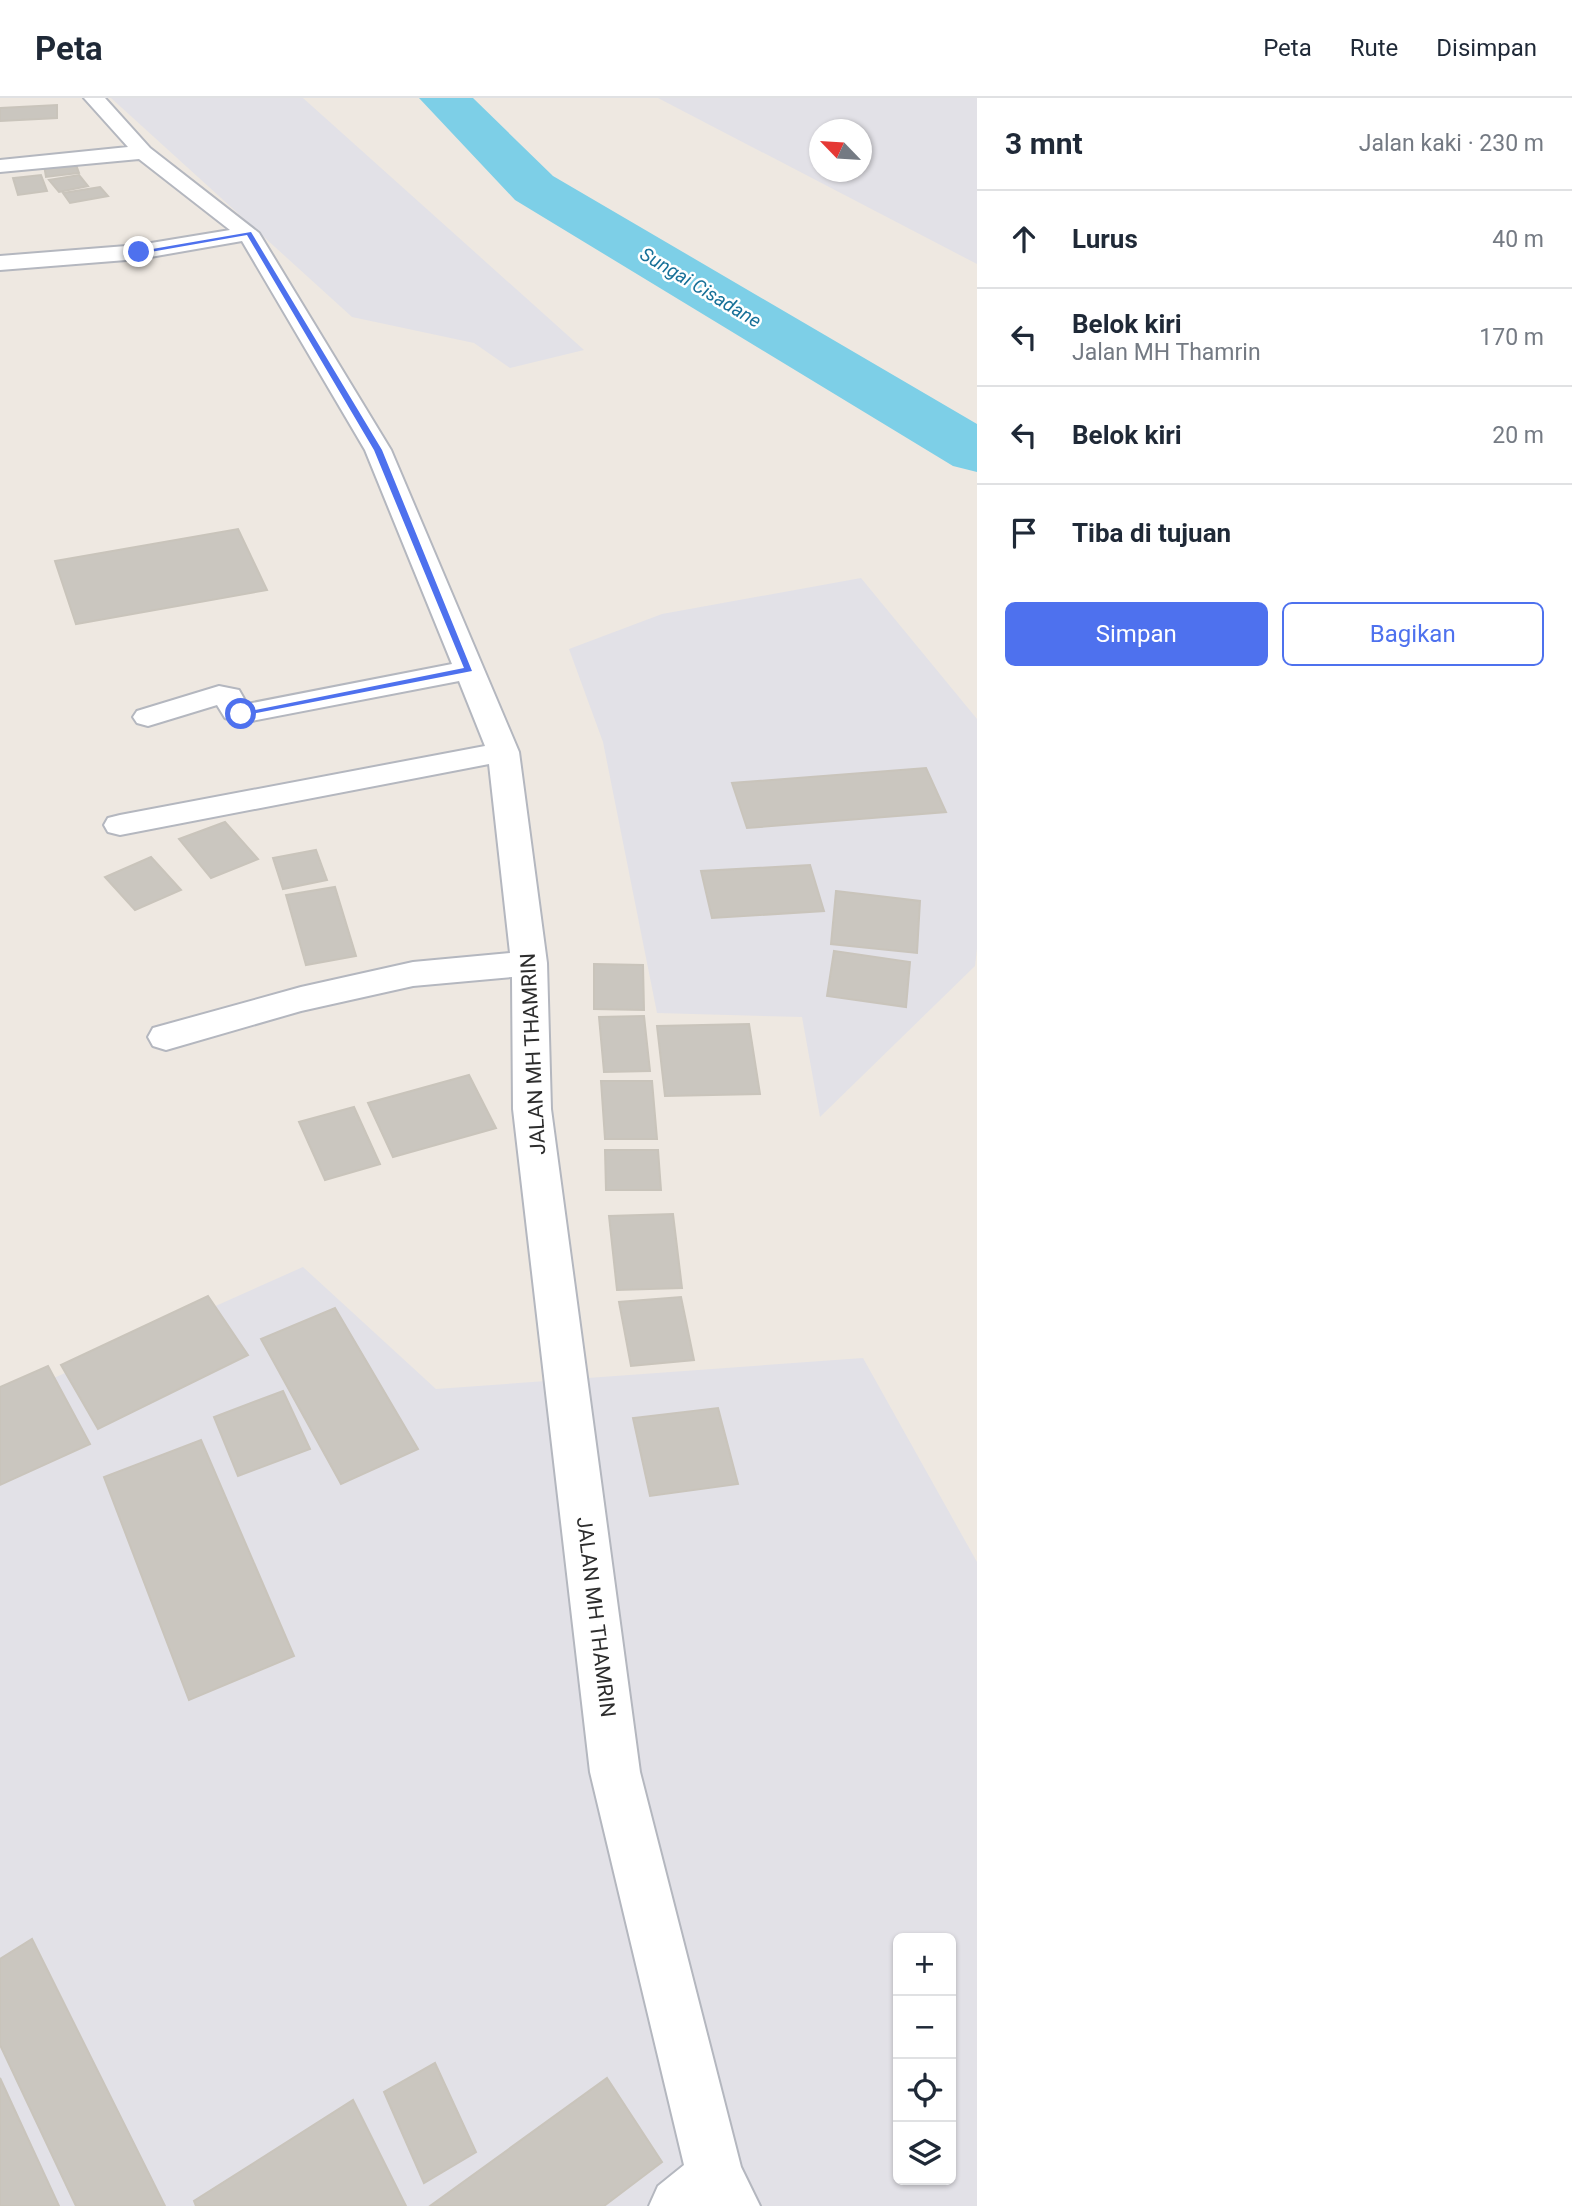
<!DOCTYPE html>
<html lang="id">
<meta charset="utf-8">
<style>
:root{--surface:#fff;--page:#f2f2f3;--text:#1f2937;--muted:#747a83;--line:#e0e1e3;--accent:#4e71ee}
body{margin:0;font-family:Roboto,sans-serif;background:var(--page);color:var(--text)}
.controls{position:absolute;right:21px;bottom:21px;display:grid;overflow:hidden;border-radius:10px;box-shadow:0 2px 5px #0004}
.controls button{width:63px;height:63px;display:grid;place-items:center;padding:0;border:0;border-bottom:2px solid var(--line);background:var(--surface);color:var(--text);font:35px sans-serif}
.compass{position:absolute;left:809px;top:21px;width:63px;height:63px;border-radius:50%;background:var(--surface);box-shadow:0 2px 5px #0004;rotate:295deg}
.stop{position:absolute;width:21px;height:21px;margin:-16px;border:5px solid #4e71ee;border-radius:50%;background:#fff}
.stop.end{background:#4e71ee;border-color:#fff;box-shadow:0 2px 7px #0008}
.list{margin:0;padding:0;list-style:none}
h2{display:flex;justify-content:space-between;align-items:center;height:91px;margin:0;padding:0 28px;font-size:30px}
h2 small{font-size:23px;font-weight:400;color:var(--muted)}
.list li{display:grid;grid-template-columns:46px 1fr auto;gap:21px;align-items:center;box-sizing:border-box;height:98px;padding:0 28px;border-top:2px solid var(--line)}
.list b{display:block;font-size:26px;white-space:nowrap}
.list p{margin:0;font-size:23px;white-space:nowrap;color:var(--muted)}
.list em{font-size:23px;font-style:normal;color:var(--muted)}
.actions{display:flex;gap:14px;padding:21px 28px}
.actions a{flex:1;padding:16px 0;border:2px solid var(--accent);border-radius:10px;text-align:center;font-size:24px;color:var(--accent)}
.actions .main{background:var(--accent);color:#fff}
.icon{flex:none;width:38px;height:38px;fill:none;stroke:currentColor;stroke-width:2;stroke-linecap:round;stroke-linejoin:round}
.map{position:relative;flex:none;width:977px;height:2108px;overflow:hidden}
header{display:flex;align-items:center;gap:42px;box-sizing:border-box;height:98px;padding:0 35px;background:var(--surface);border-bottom:2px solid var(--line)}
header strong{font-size:33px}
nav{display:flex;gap:38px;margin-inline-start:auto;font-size:24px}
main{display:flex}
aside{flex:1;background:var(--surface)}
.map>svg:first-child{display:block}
</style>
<header>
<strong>Peta</strong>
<nav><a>Peta</a><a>Rute</a><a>Disimpan</a></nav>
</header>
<main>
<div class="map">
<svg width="977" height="2108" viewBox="0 0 977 2108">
<rect width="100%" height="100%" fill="#eee8e1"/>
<g fill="#e2e1e7" fill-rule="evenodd">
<polygon points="111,0 303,0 584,252 510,270 474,245 352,219"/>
<path d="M 658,0 L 977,0 L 977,166 ZM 820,32 L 862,32 L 862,74 L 820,74 Z"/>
<polygon points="861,480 977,621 977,850 975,868 820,1019 802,919 657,915 603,644 569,551 662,516"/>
<path d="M 303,1169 L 436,1291 L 863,1260 L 977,1464 L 977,2108 L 0,2108 L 0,1304 ZM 898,1840 L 951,1840 L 951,2082 L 898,2082 Z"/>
</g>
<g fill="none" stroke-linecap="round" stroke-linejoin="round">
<polygon fill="#7dcfe7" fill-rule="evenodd" points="419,0 473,0 553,78 977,326 977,374 953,368 515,102"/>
</g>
<g fill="#cac6bf" stroke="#c9c4bb" stroke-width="2">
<polygon points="57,7 57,20 0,23 0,10"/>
<polygon points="75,64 79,75 46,79 44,67"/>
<polygon points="41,77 47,93 18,97 13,80"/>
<polygon points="79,77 88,88 59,94 49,82"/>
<polygon points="100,89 108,98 70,105 63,95"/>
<polygon points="238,431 267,492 76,526 55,463"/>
<polygon points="926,670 946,714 747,730 732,685"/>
<polygon points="225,724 258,761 211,780 179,741"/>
<polygon points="316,752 327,782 283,791 273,760"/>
<polygon points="151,759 181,792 135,812 105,779"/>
<polygon points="810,767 824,813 712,820 701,773"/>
<polygon points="335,789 356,858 306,867 286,797"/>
<polygon points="836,793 920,803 917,855 831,846"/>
<polygon points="834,853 910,864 906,909 827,898"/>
<polygon points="594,866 643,867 644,912 594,911"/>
<polygon points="644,918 650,973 604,974 599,919"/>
<polygon points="749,926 760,996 665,998 657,928"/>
<polygon points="469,977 496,1030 393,1059 368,1005"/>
<polygon points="601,983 652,983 657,1041 605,1041"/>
<polygon points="354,1009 380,1066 325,1082 299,1024"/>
<polygon points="605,1052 658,1052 661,1092 606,1092"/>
<polygon points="673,1116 682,1190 617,1192 609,1118"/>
<polygon points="208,1198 248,1257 98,1331 61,1267"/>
<polygon points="681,1199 694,1262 631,1268 619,1204"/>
<polygon points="335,1210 418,1351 341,1386 261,1241"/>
<polygon points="48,1268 90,1346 0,1387 0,1289"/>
<polygon points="283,1293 310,1351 238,1378 214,1319"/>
<polygon points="718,1310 738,1386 650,1398 633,1320"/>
<polygon points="201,1342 294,1558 189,1602 104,1379"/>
<polygon points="32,1841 165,2108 76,2108 0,1947 0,1861"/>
<polygon points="435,1965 476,2054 424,2085 384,1994"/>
<polygon points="0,1980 59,2108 0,2108"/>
<polygon points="607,1980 662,2064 604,2108 430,2108"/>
<polygon points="353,2002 406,2108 196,2108 194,2103"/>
</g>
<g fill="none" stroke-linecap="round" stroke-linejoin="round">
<defs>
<polygon id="minor" points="84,0 105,0 150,50 259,135 391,352 519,654 547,865 551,1011 640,1674 741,2069 760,2108 649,2108 658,2088 684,2067 590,1674 513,1011 512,879 413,888 301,913 166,952 153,948 148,939 153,930 301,889 413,864 510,855 489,666 120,737 108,734 104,727 108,720 120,717 485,648 459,583 241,625 225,620 217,607 148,628 137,625 133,619 137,613 219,588 239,592 247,606 452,566 365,352 242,143 139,161 0,172 0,158 139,147 230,132 139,61 0,74 0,62 128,49"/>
</defs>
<use href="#minor" stroke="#b4b7bf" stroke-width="4"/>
<use href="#minor" fill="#fff" fill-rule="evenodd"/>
</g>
<polygon fill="#4e71ee" points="251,134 382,352 472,573 241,618 236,616 464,570 374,352 247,137 139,156 135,154"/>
<g text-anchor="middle" stroke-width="5" stroke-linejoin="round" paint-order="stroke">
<g font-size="19" font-style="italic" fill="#177098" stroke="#fff">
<text transform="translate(701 189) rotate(31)" y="7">Sungai Cisadane</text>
</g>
<g font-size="21" fill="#2d2d2d" stroke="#fff">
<text transform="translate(533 956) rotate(-93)" y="7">JALAN MH THAMRIN</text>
<text transform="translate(596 1519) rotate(83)" y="7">JALAN MH THAMRIN</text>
</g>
</g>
</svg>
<div class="controls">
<button>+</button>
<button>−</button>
<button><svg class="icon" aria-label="locate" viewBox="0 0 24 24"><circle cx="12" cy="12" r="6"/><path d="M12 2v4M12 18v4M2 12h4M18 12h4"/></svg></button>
<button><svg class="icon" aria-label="layers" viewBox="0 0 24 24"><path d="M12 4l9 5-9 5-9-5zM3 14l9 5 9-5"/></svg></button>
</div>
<svg class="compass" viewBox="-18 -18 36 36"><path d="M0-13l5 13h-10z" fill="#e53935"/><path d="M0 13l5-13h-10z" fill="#747a83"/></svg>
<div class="stop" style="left:241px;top:616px"></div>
<div class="stop end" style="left:139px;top:154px"></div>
</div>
<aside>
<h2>3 mnt<small>Jalan kaki · 230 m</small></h2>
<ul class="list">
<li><svg class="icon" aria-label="ahead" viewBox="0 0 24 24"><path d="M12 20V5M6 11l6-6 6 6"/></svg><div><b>Lurus</b></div><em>40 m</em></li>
<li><svg class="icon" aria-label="left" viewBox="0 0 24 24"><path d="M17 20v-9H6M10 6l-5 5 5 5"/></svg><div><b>Belok kiri</b><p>Jalan MH Thamrin</p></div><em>170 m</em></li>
<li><svg class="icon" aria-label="left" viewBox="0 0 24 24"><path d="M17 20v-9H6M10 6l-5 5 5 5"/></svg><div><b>Belok kiri</b></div><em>20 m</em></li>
<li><svg class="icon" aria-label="arrive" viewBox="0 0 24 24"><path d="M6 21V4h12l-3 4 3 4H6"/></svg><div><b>Tiba di tujuan</b></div></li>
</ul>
<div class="actions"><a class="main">Simpan</a><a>Bagikan</a></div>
</aside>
</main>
